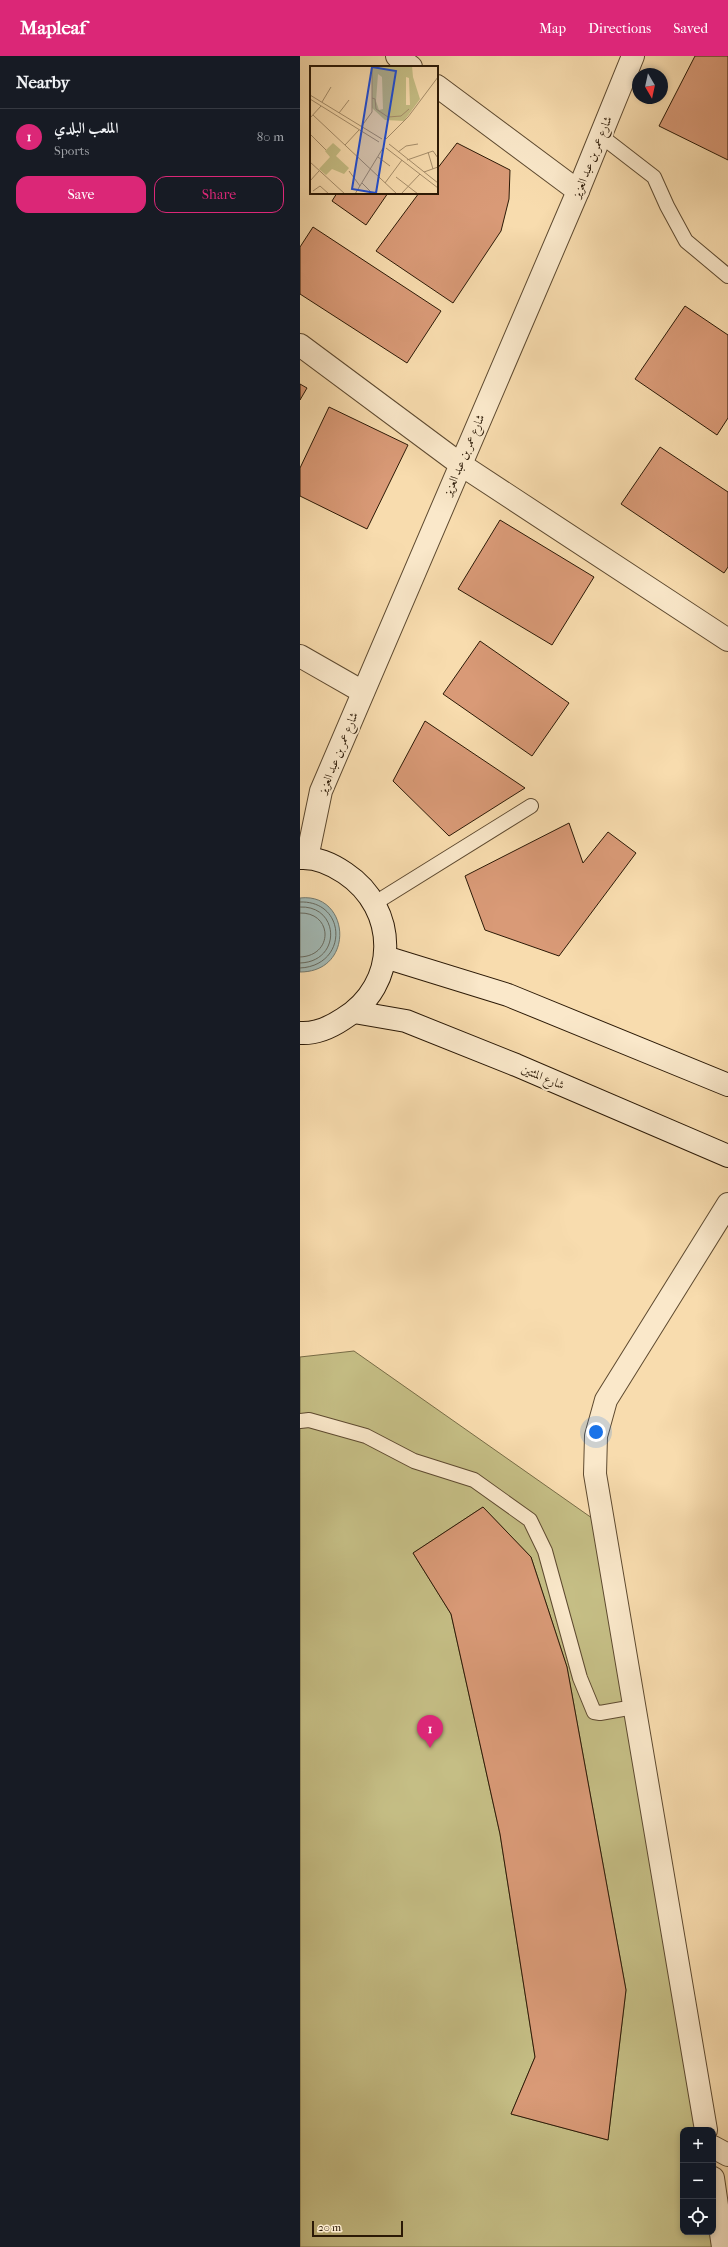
<!DOCTYPE html>
<meta charset="utf-8">
<style>
:root{--surface:#171b24;--page:#20242c;--text:#f1f3f6;--muted:#9ea1a6;--line:#363941;--accent:#db2777}
body{margin:0;font-family:"IM FELL French Canon",Amiri,serif;background:var(--page);color:var(--text)}
.controls{position:absolute;right:12px;bottom:12px;display:grid;overflow:hidden;border-radius:8px;box-shadow:0 2px 6px #0003}
.controls button{width:36px;height:36px;display:grid;place-items:center;padding:0;border:0;border-bottom:1px solid var(--line);background:var(--surface);color:var(--text);font:20px sans-serif}
.compass{position:absolute;left:332px;top:12px;width:36px;height:36px;border-radius:50%;background:var(--surface);box-shadow:0 2px 6px #0003;rotate:171deg}
.scale{position:absolute;left:12px;bottom:10px;width:91px;box-sizing:border-box;padding-left:4px;border:2px solid #2b1906;border-top:0;font-size:11px;line-height:14px;white-space:nowrap;color:#2b1906;-webkit-text-stroke:3px #fae8ca;paint-order:stroke}
.you{position:absolute;left:296px;top:1376px;width:14px;height:14px;margin:-10px;border:3px solid #fff;border-radius:50%;background:#1a73e8;box-shadow:0 0 0 6px #1a73e833}
.badge{display:grid;place-items:center;width:26px;height:26px;border-radius:50%;background:var(--accent);color:#fff;font-size:13px;font-weight:700}
.pin{position:absolute;translate:-50% -33px;filter:drop-shadow(0 1px 2px #0008)}
.pin::after{content:'';position:absolute;top:21px;width:14px;height:12px;background:inherit;clip-path:polygon(0 0,100% 0,50% 100%)}
.list{margin:0;padding:0;list-style:none}
h2{display:flex;justify-content:space-between;align-items:center;height:52px;margin:0;padding:0 16px;font-size:17px}
h2 small{font-size:13px;font-weight:400;color:var(--muted)}
.list li{display:grid;grid-template-columns:26px 1fr auto;gap:12px;align-items:center;box-sizing:border-box;height:56px;padding:0 16px;border-top:1px solid var(--line)}
.list b{display:block;font-size:15px;white-space:nowrap}
.list p{margin:0;font-size:13px;white-space:nowrap;color:var(--muted)}
.list em{font-size:13px;font-style:normal;color:var(--muted)}
.actions{display:flex;gap:8px;padding:12px 16px}
.actions a{flex:1;padding:9px 0;border:1px solid var(--accent);border-radius:12px;text-align:center;font-size:14px;color:var(--accent)}
.actions .main{background:var(--accent);color:#fff}
.icon{flex:none;width:22px;height:22px;fill:none;stroke:currentColor;stroke-width:2;stroke-linecap:round;stroke-linejoin:round}
.map{position:relative;flex:none;width:428px;height:2191px;overflow:hidden}
header{display:flex;align-items:center;gap:24px;box-sizing:border-box;height:56px;padding:0 20px;background:var(--accent);color:#fff}
header strong{font-size:19px}
nav{display:flex;gap:22px;margin-inline-start:auto;font-size:14px}
main{display:flex}
aside{flex:1;background:var(--surface)}
.map>svg:first-child{display:block}
</style>
<header>
<strong>Mapleaf</strong>
<nav><a>Map</a><a>Directions</a><a>Saved</a></nav>
</header>
<main>
<aside>
<h2>Nearby<small></small></h2>
<ul class="list">
<li><span class="badge">1</span><div><b>الملعب البلدي</b><p>Sports</p></div><em>80 m</em></li>
</ul>
<div class="actions"><a class="main">Save</a><a>Share</a></div>
</aside>
<div class="map">
<svg width="428" height="2191" viewBox="0 0 428 2191">
<rect width="100%" height="100%" fill="#f8dcae"/>
<filter id="stains"><feTurbulence type="fractalNoise" baseFrequency=".005" numOctaves="4"/><feColorMatrix values="0 0 0 0 .2 0 0 0 0 .09 0 0 0 0 .02 0 0 0 .5 -.17"/></filter>
<radialGradient id="worn" r=".72"><stop offset=".6" stop-color="#630" stop-opacity="0"/><stop offset="1" stop-color="#630" stop-opacity=".3"/></radialGradient>
<path fill="#c5be85" stroke="#786c46" fill-rule="evenodd" d="M 54,1295 L 309,1474 L 398,2074 L 383,2074 L 383,2176 L 413,2176 L 422,2191 L 0,2191 L 0,1301 ZM 183,1451 L 231,1501 L 267,1611 L 326,1934 L 308,2084 L 211,2058 L 235,2001 L 200,1778 L 151,1558 L 113,1497 Z"/>
<path fill="#a2b9b5" stroke="#72796f" d="M 0,842 C 50,836 56,916 0,916 Z"/>
<g fill="none" stroke-linecap="round" stroke-linejoin="round">
<g stroke="#66695e" stroke-width="1">
<path d="M 0,846 C 47,844 49,910 0,912"/>
<path d="M 0,851 C 40,849 42,906 0,907"/>
<path d="M 0,857 C 33,856 34,900 0,901"/>
</g>
</g>
<g fill="#d99a77" stroke="#2b1906">
<polygon points="395,0 428,0 428,104 359,70"/>
<polygon points="157,87 210,114 209,143 201,175 153,247 76,195 119,137 137,137 137,113"/>
<polygon points="37,137 88,137 66,169 32,145"/>
<polygon points="13,171 141,255 107,307 0,238 0,191"/>
<polygon points="385,250 428,279 428,362 417,379 335,323"/>
<polygon points="0,328 7,332 0,344"/>
<polygon points="29,351 108,389 67,473 0,440 0,412"/>
<polygon points="360,391 428,436 428,511 424,517 321,448"/>
<polygon points="200,464 294,521 252,589 158,533"/>
<polygon points="180,585 269,647 232,700 143,638"/>
<polygon points="125,665 225,732 149,780 93,725"/>
<polygon points="269,767 283,807 308,776 336,797 259,900 185,874 165,820"/>
<polygon points="183,1451 231,1501 267,1611 326,1934 308,2084 211,2058 235,2001 200,1778 151,1558 113,1497"/>
</g>
<g fill="none" stroke-linecap="round" stroke-linejoin="round">
<defs>
<g id="lane">
<polyline points="301,80 354,121 367,150 386,185 428,220"/>
<polyline points="75,847 231,750"/>
<polyline points="0,1365 9,1364 66,1380 114,1405 174,1424 230,1464 245,1495 280,1622 294,1656 300,1657 334,1651"/>
</g>
<g id="street">
<polyline points="97,0 111,11"/>
<polyline points="137,30 278,135"/>
<polyline points="0,289 160,408 428,584"/>
<polyline points="0,600 63,636"/>
<polyline points="7,802 21,735 278,135 333,0"/>
<polyline points="406,2074 295,1418 296,1380 306,1344 428,1148"/>
<polyline points="413,2091 428,2099"/>
<polyline points="413,2122 423,2191"/>
</g>
<g id="secondary">
<path d="M 0,802 C 16,801 32,808 45,817 C 99,853 99,929 43,963 C 31,971 15,978 0,977"/>
<polyline points="85,901 208,939 428,1029"/>
<polyline points="54,956 106,965 216,1009 428,1100"/>
</g>
</defs>
<use href="#lane" stroke="#5e4a30" stroke-width="16"/>
<use href="#street" stroke="#5e4a30" stroke-width="24"/>
<use href="#secondary" stroke="#2b1906" stroke-width="24"/>
<use href="#lane" stroke="#fae8ca" stroke-width="14"/>
<use href="#street" stroke="#fae8ca" stroke-width="22"/>
<use href="#secondary" stroke="#fae8ca" stroke-width="22"/>
</g>
<g text-anchor="middle" stroke-width="4" stroke-linejoin="round" paint-order="stroke">
<g font-size="12" fill="#2b1906" stroke="#fae8ca">
<text transform="translate(292 101) rotate(-68)" y="4">شارع عمر بن عبد العزيز</text>
<text transform="translate(164 399) rotate(-67)" y="4">شارع عمر بن عبد العزيز</text>
<text transform="translate(38 697) rotate(-68)" y="4">شارع عمر بن عبد العزيز</text>
<text transform="translate(243 1021) rotate(23)" y="4">شارع المئتين</text>
</g>
</g>
<g transform="translate(10 10)">
<rect width="128" height="128" fill="#f8dcae"/>
<path d="M 62,0 L 102,0 L 103,11 L 110,33 L 94,55 L 75,54 L 62,42 ZM 68,8 L 72,11 L 73,43 L 69,44 L 66,35 ZM 96,11 L 99,12 L 100,39 L 96,39 ZM 23,77 L 31,84 L 26,90 L 39,102 L 34,108 L 22,103 L 16,109 L 9,103 L 20,91 L 15,85 Z" fill="#c5be85" fill-rule="evenodd"/>
<path fill="none" stroke="#a68e6b" stroke-width="1" d="M 0,29 L 72,73M 62,32 L 65,33 L 66,43 L 78,51 L 91,50 L 99,43M 0,33 L 69,76M 12,36 L 21,21M 29,47 L 39,34M 3,49 L 87,128M 0,52 L 11,40M 51,61 L 62,46 L 62,0M 0,68 L 16,84M 76,73 L 98,51 L 128,11M 79,78 L 128,117M 35,79 L 49,64M 76,82 L 128,122M 88,86 L 96,80 L 108,78M 118,86 L 123,103M 68,91 L 80,100M 97,94 L 123,85 L 128,92M 0,96 L 35,128M 39,105 L 50,120M 114,106 L 128,101M 86,111 L 108,128M 0,115 L 9,105M 52,117 L 63,128M 75,117 L 92,94M 3,125 L 10,120 L 19,128M 45,128 L 73,82M 91,128 L 110,108"/>
<path fill="#1d4ed8" fill-opacity="0.15" stroke="#1d4ed8" stroke-width="2" d="M 62,1 L 86,5 L 66,127 L 42,123 Z"/>
<rect width="128" height="128" fill="none" stroke="#2b1906" stroke-width="2"/>
</g>
<rect width="100%" height="100%" filter="url(#stains)"/>
<rect width="100%" height="100%" fill="url(#worn)"/>
</svg>
<div class="controls">
<button>+</button>
<button>−</button>
<button><svg class="icon" aria-label="locate" viewBox="0 0 24 24"><circle cx="12" cy="12" r="6"/><path d="M12 2v4M12 18v4M2 12h4M18 12h4"/></svg></button>
</div>
<svg class="compass" viewBox="-18 -18 36 36"><path d="M0-13l5 13h-10z" fill="#e53935"/><path d="M0 13l5-13h-10z" fill="#9ea1a6"/></svg>
<div class="scale">20 m</div>
<div class="you"></div>
<div class="pin badge" style="left:130px;top:1692px">1</div>
</div>
</main>
